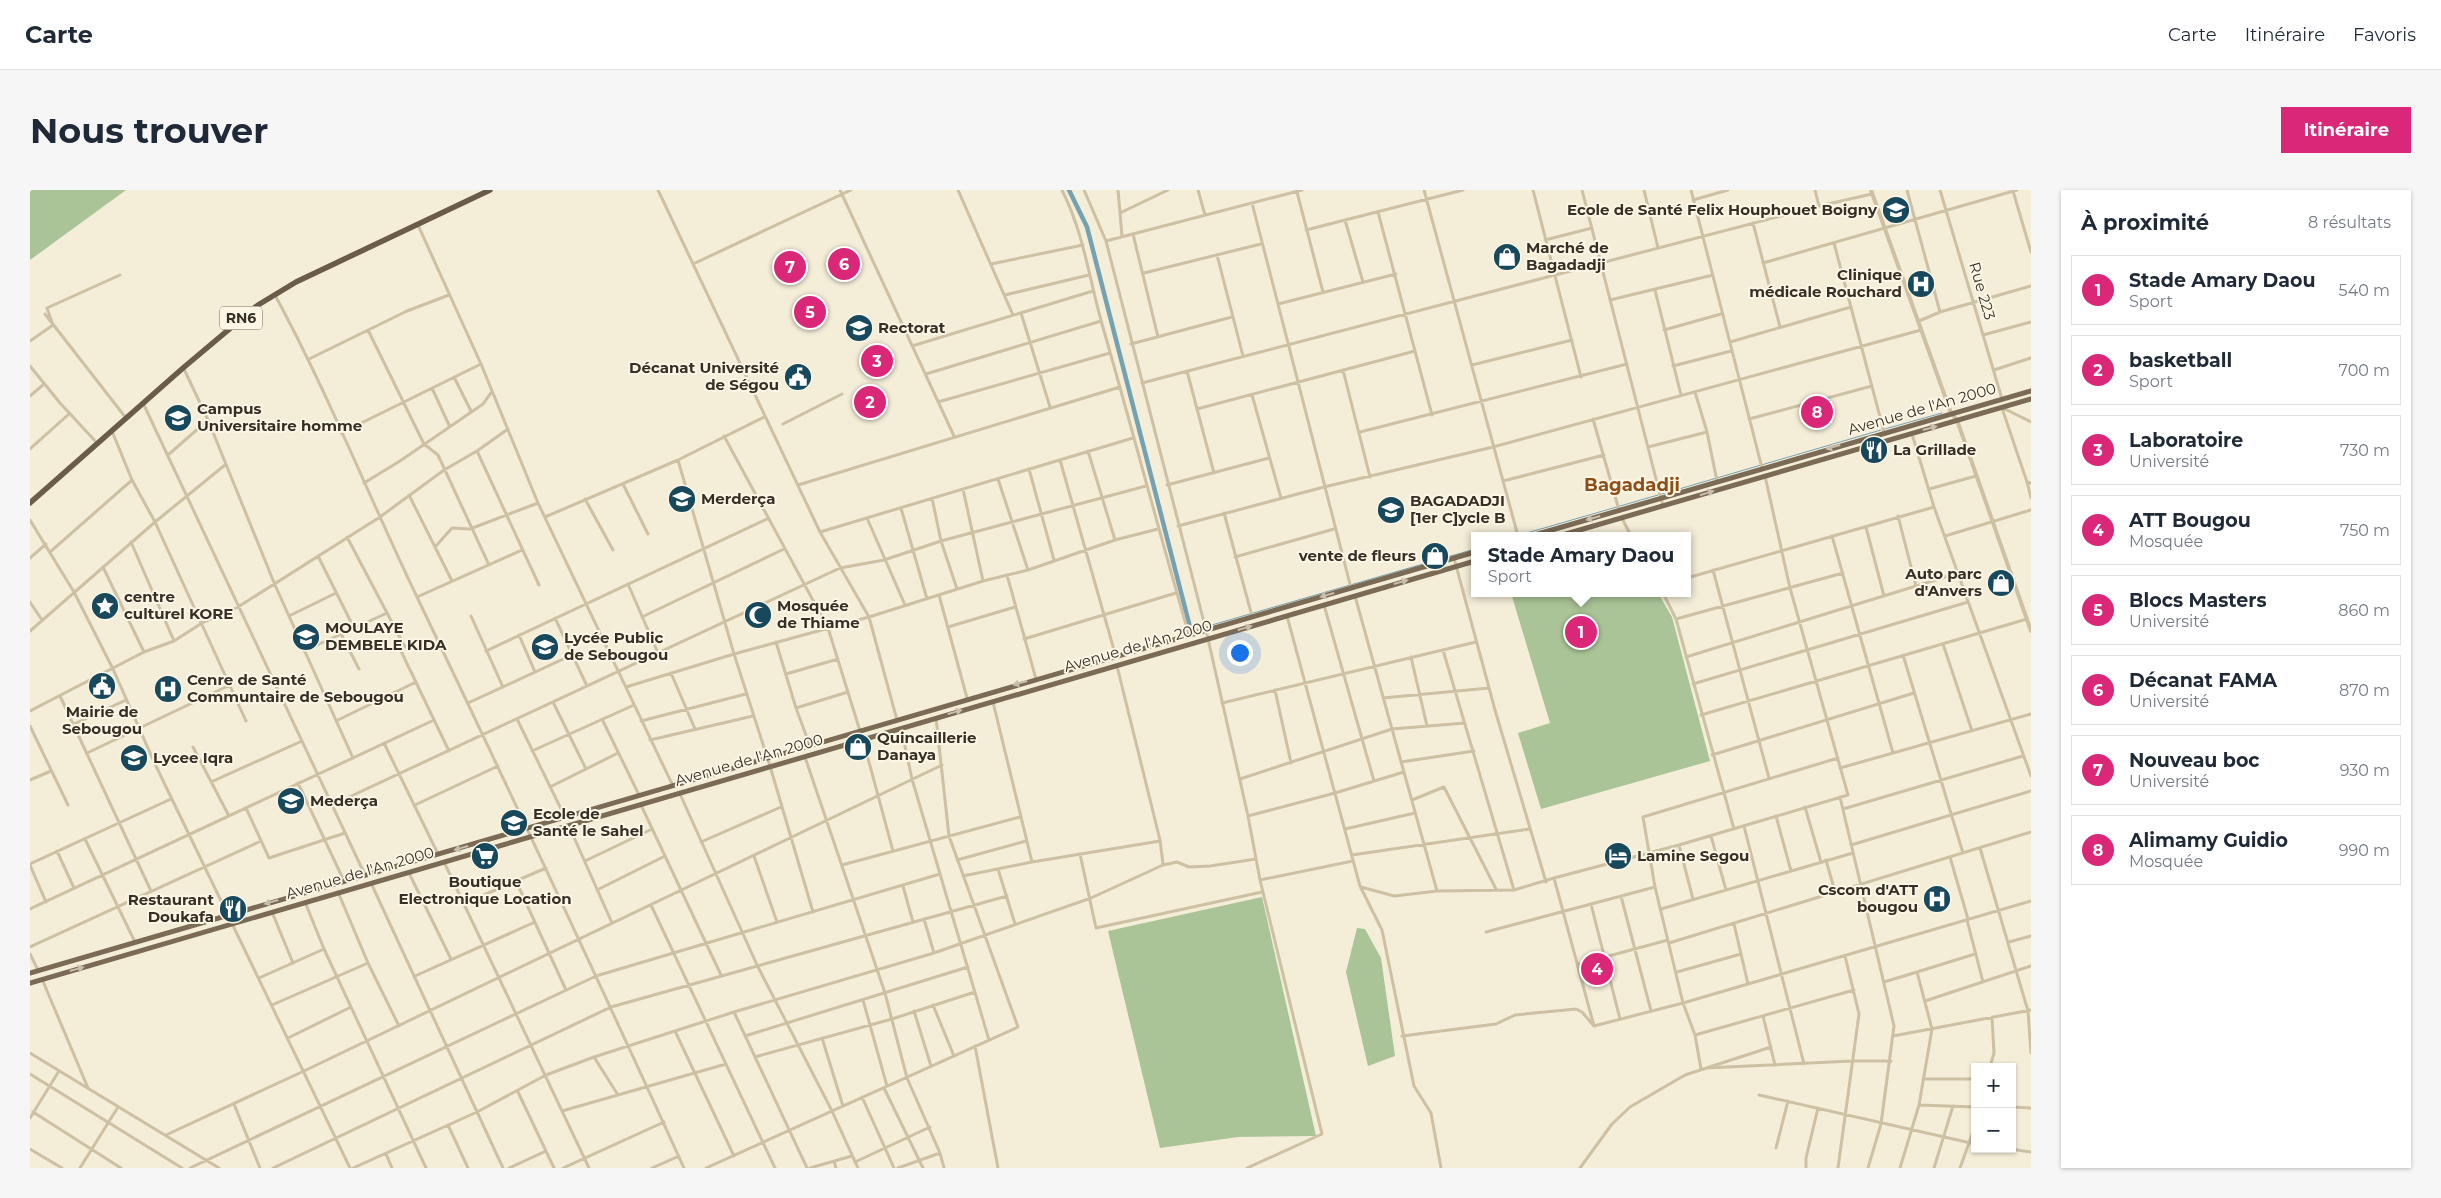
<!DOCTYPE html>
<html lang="fr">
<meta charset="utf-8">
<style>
:root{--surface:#fff;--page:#f6f6f7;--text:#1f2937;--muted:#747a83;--line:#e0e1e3;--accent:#db2777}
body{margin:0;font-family:Montserrat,sans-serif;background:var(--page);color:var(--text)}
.controls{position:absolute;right:15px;bottom:15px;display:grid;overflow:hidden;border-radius:0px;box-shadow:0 1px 4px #0004}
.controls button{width:45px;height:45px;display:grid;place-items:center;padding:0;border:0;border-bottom:1px solid var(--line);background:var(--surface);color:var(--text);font:25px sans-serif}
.you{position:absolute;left:1209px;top:462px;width:18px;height:18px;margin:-12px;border:4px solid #fff;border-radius:50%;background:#1a73e8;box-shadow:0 0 0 8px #1a73e833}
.badge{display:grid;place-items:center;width:32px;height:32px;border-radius:50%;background:var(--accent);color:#fff;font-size:16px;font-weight:700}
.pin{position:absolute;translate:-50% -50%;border:2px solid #fff;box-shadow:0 1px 5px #0006}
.popup{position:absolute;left:1441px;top:342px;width:220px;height:65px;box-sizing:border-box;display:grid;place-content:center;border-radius:0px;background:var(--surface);filter:drop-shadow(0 1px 4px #0005);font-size:16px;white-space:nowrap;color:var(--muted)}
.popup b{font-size:19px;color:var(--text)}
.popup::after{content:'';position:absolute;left:50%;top:100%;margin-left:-10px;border:10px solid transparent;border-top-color:var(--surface)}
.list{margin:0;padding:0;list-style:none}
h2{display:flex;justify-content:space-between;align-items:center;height:65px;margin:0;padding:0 20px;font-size:21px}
h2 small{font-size:16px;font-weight:400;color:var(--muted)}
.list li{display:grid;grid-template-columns:32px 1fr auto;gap:15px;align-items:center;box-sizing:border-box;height:70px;margin:0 10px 10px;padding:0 10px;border:1px solid var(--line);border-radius:0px}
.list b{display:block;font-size:19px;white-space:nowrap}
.list p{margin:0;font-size:16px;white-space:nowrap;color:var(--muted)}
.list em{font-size:16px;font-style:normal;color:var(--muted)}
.map{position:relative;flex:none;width:2001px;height:978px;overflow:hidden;border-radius:0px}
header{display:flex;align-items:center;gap:30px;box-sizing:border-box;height:70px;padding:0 25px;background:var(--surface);border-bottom:1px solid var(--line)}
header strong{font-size:24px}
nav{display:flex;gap:28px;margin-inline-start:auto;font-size:18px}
.intro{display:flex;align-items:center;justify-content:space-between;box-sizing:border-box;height:120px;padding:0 30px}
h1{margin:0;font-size:35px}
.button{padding:12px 22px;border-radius:0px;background:var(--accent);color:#fff;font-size:18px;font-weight:700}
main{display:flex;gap:30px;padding:0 30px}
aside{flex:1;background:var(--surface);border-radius:0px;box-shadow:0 1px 4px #0004}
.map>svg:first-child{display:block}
</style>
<header>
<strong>Carte</strong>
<nav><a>Carte</a><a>Itinéraire</a><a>Favoris</a></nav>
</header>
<div class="intro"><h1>Nous trouver</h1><a class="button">Itinéraire</a></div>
<main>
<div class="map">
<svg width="2001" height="978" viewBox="0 0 2001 978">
<rect width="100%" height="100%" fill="#f4edd8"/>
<path fill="#aac497" d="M2,0H96L0,70V2Z
M840,198L852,220L840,226L829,203Z
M1481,403H1628L1642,427L1680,571L1511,619L1488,543L1520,533Z
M1232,707L1286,946L1208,947L1130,958L1078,741Z
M1327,738L1335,739L1351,768L1365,866L1338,876L1316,782Z"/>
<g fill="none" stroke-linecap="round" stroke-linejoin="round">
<path stroke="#75a2b3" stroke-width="1" d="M1855,239L1912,223
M1632,304L1851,240
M1490,345L1628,305
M1161,441L1445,359"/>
<path stroke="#75a2b3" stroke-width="4.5" d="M1039,0L1057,37L1161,441"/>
<path stroke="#cdc0a3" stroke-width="3" d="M628,0L790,342L839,427L867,530
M810,0L924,246
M928,0L983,125
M1032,0C1054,44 1059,88 1072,134C1102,238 1129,342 1159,445
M1054,0L1076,51L1176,440L1218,626L1230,690L1292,944L1217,978
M1088,0L1092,46
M1168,0L1175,25
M1394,0L1488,346
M1503,0L1551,187
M1552,0L1633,316
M1614,0L1628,58
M1661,0L1732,278
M1785,0L1789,16
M1877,0L1910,122
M1910,0L1972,209
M1983,1L2001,62
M1267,2L1293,102
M1663,10L1698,0
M1222,13L1321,398
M1348,22L1402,225
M1090,23L1138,0
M1315,30L1333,92
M1723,33L1750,137
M388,35L451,174L508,313L643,596
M1276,40L1433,0
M1103,44L1128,147
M1515,50L1562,38
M1076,51L1272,0
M1804,53L1854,242
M1187,65L1213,166
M1733,73L1987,0
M663,74L821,0
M961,74L1053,55
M1114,83L1231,54
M1625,100L1651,205
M245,105C298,203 339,307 387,407C478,597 567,787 654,978
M975,105L1059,85
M1580,110L1683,85
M1248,114L1366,84
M991,123L1020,217
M15,124L96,228
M1889,131L1910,122L2001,96
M338,140L394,254L408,265L459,375
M1634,140L1691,124
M1953,145L2001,132
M0,151L23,135L17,118L90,85
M1700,152L1821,117
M1101,154L1202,127
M882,156L1063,101
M279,169L377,121L419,105
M1442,175L1542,150
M0,176L30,213L67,253
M1643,176L1701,161
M154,179L178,230L245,395L323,568
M1313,180L1340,287
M1964,180L2001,168
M1157,181L1184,283
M896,184L1071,131
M424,187L441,221
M1112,193L1789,16L1842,4
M402,198L419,235
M1665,202L1677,242L1687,291
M1222,205L1251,308
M0,206L14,194
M908,212L1080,163
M113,213L335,685
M1972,218L1997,292
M1973,218L2001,232
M1167,219L1385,161
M734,227L648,270L704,464L740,576L783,722
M1563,229L1589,320
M1719,229L1842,196
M753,234L812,204
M82,241L102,290L125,332L216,531
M1330,242L1597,174
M311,243L451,174
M1882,244L1904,317L2001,586
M694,246L798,438L830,541
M1618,257L1677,242
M0,259L39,224
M447,261L509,395
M1058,261L1085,350
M138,265L178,230
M1030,270L1086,467
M999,279L1024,370
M968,289L998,380
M1473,291L1574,265
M334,293L370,271L453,214L461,203
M2001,293L1997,292L2001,308
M593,294L618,344
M768,295L1090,197
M1137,295L1239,268
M933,299L953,391
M1899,299L1946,286
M379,305L422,391
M902,308L911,351L927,399
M555,309L583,360
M871,318L897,409
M1194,323L1222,426
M1868,326L1886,396
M515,327L648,270
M837,328L875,415
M1592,328L1601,346
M0,330L44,402L83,479L125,574L320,978
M1148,336L1294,297L1463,257L1891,140
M1836,337L1854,406
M790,342L1103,248
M1802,346L1863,563
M1915,346L2001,320
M317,347L375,457
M101,352L144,451
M406,356L422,338L440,339L508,313
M20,362L102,290
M288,366L324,438
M1205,367L1304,339
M0,368L16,354
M1424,368L1465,520L1516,692
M73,377L114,462
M1683,380L1739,588
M977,385L1006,489
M1657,388L1904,317
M598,394L628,463
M1633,403L1646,429L1704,639
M909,405L937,508
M1325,406L1407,701
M387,407L492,360
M0,412L12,430
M1294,415L1344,591
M259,426L306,403
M441,426L473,497
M1257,426L1330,696L1352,740L1384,896L1401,923L1411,978
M612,427L754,359
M525,428L557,496
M1646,429L1813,383
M918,437L985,417
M0,441L125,332L195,275
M311,444L329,479
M489,445L505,482
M994,449L1146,403
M746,452L766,518L780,556
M1913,454L1942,541
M370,459L419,561
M1413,460L1484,700
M274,461L357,423
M456,461L737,329
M1873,465L1933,663
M1381,467L1397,536
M1656,467L1928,383
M1087,476L1130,650L1133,674
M641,483L665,539
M756,484L808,469
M1663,494L1938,412
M596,497L704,464L839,427L953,391L998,380L1085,350L1128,339
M1245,500L1261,573
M30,506L121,701
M1353,508L1459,498
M523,512L556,579
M963,512L1002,672
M438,513L542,465
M1192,513L1446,452
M766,518L818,502
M0,521L114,462L144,451L172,433L208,417L350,327L414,280L447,261L478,239
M1671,525L1997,429
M487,529L535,627
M572,529L609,605
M306,531L386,492
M611,531L716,504
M44,534L96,510
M0,536L38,615
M871,538L882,589L959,850
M620,550L723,526
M833,550L863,661
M354,553L408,664
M163,557L199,626
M502,561L604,515
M57,563L200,495
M1682,565L1884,503
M775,567L855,803L877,888L910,963L914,978
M1371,572L1444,561
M1810,578L2001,524
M1210,589L1362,539L1435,533
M0,590L21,581
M181,592L272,551
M268,593L314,691
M520,597L588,563
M650,604L727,775L802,921L828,978
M1810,607L1864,836L1851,934L1838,978
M1382,610L1414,597L1466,699
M302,615L810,378L854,370L911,351L1116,296
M385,615L468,576
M611,615L691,785
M1775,617L1791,672
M216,618L239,668L315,643
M1813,619L1993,566
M1218,626L1305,603L1374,582
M1746,626L1761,681
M539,636L582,733
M1714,636L1774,874
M1315,639L1385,623
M1681,646L1696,700
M55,649L105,752
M671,652L751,617
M1649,655L1663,709
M1821,655L2001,601
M1950,658L1998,821L2001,863
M27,661L44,698
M1050,664L1066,738L1232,702
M1322,665L1500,639
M724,666L747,732
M1920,667L1938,729
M927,670L996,651
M1796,670L1805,702
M555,671L622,639
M414,672L559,978
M0,674L141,609
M0,675L16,712
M812,675L990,627
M968,679L985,734
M379,683L421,769
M933,686L1002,672L1130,651
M1230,690L1323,671
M486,691L536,800
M341,693L473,978
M873,696L883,732
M1331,697L1364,706L1407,701L1484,700L1524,688
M567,700L635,666
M308,702L338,773L369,836
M1591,706L1621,821
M275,712L294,759L396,978
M433,714L516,678
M1561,714L1590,829
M621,715L745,978
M0,719L404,530
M1631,719L1823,663
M242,722L263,773
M894,729L904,763
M1937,730L1953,792
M1704,734L1718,794
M1456,742L1625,697
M1979,752L2001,746
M1639,753L2001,642
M0,757L231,651
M0,764L8,780
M1549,774L1638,750
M1647,782L1711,764
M1887,782L1945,764
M385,786L505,732
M229,788L294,759
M12,789L58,898
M1854,792L1887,782L1902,839L1889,915L1870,978
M833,810L857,896
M1895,811L2001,776
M242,815L338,773
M903,815L924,866
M884,821L901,876
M704,822L777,978
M1733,826L1745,875
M1564,836L1524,688L1649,655L1818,605L1760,398L1735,286
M645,841L704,966
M1665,845L1824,800
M715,846L938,777
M1372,846L1466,834L1485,825L1546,819L1552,822L1564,836L1653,813L2001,711
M1863,846L2001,820
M258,848L321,817
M792,848L813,916
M945,856L968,978
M0,863L189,978
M564,867L588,905
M725,867L862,829L945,802
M1960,877L1964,863L1962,827
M1676,878L1822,871H1861
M1671,879L1665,845L1653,813L1625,697L1613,627L1808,568
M0,884L152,978
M1895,889H1945
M854,898L893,978
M488,902L524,978
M1729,905L1945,954
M832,907L864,978
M204,914L230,978
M1889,915L1945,917
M1982,917L2001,918
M532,921L696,874
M3,922L91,978
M0,928L29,881
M418,935L438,978
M136,945L274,881L912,575
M1746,958L1758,911
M0,959L32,978
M1980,959L2001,962
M356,964L362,978
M804,971L806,978
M825,972L900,937
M50,978L88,917
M160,978L566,786L910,684
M243,978L581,817L977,706
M323,978L447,922L516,885L564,867L704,822L904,763L1061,708L1133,675L1147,672L1159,677L1180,676L1226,669
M479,978L516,961
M533,978L634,932
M622,978L649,966
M676,978L988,837L919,646L906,528
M780,978L822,966
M868,978L910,963
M1550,978L1582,934L1600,917L1655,885L1741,857
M1776,978V968L1788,918
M1808,978L1829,824L1815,766
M1904,978L1923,916
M1930,978L1945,936"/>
<path stroke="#cdc0a3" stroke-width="4" d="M1841,0L1921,223L1927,230L2001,441"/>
<path stroke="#7b6b55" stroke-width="5" d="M1501,346L2001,201
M1529,346L2001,209
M0,783L1445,362
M0,793L1445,371"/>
<path stroke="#6a5c48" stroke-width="5.5" d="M0,313L153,178L228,115L266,92L460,0"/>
</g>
<defs><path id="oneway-solid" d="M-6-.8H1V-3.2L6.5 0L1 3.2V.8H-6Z" transform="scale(1.25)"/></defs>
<g fill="#c8beab">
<use href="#oneway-solid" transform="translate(1900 238) rotate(-15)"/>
<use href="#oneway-solid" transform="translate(1803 257) rotate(164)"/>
<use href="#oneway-solid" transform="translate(1677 303) rotate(-17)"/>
<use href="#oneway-solid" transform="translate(1563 328) rotate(164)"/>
<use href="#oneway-solid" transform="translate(1371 392) rotate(-16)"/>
<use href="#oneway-solid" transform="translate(1297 405) rotate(164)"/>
<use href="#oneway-solid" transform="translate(1215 438) rotate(-16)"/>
<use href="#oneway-solid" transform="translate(990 493) rotate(164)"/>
<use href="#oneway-solid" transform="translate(925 522) rotate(-16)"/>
<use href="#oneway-solid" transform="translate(431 658) rotate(164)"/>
<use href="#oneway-solid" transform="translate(241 712) rotate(164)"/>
<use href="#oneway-solid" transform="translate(47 779) rotate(-16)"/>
</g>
<defs>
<symbol id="school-disc" viewBox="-11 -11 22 22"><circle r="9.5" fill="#17485c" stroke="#fbf6e5"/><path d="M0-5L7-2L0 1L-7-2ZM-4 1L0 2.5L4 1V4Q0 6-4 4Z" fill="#fff"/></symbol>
<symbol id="shop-disc" viewBox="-11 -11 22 22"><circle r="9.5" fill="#17485c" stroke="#fbf6e5"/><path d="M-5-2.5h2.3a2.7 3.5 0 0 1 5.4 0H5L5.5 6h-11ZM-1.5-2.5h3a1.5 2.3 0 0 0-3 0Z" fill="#fff"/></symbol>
<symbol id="hospital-disc" viewBox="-11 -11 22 22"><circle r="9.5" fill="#17485c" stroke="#fbf6e5"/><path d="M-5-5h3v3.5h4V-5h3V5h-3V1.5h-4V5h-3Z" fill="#fff"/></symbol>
<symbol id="university-disc" viewBox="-11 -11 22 22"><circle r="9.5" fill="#17485c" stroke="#fbf6e5"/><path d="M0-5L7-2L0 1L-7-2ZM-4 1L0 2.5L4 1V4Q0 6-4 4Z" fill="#fff"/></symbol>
<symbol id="civic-disc" viewBox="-11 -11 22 22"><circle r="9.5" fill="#17485c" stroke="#fbf6e5"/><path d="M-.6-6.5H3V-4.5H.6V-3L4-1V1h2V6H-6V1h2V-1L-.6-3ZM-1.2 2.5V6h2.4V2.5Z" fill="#fff"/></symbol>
<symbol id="restaurant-disc" viewBox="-11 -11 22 22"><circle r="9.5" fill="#17485c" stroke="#fbf6e5"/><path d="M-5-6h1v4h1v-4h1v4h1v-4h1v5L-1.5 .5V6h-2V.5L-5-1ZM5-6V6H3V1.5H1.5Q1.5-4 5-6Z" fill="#fff"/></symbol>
<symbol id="sight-disc" viewBox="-11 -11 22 22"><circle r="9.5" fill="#17485c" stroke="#fbf6e5"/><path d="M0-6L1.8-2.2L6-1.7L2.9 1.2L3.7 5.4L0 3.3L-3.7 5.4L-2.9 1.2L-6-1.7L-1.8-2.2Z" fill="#fff"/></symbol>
<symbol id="mosque-disc" viewBox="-11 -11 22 22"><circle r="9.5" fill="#17485c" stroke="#fbf6e5"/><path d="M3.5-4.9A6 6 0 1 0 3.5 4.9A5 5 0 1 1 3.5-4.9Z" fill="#fff"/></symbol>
<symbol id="supermarket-disc" viewBox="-11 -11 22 22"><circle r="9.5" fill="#17485c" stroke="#fbf6e5"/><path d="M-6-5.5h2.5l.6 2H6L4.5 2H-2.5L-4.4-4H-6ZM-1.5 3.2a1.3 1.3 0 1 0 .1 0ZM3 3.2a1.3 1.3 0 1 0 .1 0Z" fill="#fff"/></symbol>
<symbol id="hotel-disc" viewBox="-11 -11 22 22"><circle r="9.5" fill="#17485c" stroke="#fbf6e5"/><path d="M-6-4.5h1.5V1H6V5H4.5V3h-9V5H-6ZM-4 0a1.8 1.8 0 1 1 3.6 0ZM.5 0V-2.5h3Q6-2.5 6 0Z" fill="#fff"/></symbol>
</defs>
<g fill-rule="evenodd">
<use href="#school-disc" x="1850" y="4" width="32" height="32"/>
<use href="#shop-disc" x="1461" y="51" width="32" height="32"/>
<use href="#hospital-disc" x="1875" y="78" width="32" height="32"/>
<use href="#university-disc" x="813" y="122" width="32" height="32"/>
<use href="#civic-disc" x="752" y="171" width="32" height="32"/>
<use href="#university-disc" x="132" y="212" width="32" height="32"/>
<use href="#restaurant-disc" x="1828" y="244" width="32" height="32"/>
<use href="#school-disc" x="636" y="293" width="32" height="32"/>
<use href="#school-disc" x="1345" y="304" width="32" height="32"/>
<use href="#shop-disc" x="1389" y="350" width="32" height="32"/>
<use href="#shop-disc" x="1955" y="377" width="32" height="32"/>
<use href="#sight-disc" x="59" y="400" width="32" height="32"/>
<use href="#mosque-disc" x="712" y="409" width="32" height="32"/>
<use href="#school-disc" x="260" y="431" width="32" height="32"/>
<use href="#school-disc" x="499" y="441" width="32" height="32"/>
<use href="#civic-disc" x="56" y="480" width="32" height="32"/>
<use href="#hospital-disc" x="122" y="483" width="32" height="32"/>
<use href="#shop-disc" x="812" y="541" width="32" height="32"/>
<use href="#school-disc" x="88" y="552" width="32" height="32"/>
<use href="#school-disc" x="245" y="595" width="32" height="32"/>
<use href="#school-disc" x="468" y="617" width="32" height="32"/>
<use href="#supermarket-disc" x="439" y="650" width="32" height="32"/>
<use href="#hotel-disc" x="1572" y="650" width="32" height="32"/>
<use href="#hospital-disc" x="1891" y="693" width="32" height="32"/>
<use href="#restaurant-disc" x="187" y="703" width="32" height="32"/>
</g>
<g text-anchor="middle" stroke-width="4" stroke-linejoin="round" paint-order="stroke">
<rect fill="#fbf6e5" stroke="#726b5f" stroke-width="1" x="190" y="116.5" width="42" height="23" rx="4"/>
<g font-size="14" font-weight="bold" fill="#372f26">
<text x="211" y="133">RN6</text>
</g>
<g font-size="15" font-weight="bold" fill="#372f26" stroke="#fbf6e5" text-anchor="start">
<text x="1847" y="25" text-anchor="end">Ecole de Santé Felix Houphouet Boigny</text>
<text x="1496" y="63">Marché de<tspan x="1496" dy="17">Bagadadji</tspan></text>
<text x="1872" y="90" text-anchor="end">Clinique<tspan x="1872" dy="17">médicale Rouchard</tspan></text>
<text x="848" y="143">Rectorat</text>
<text x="749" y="183" text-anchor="end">Décanat Université<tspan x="749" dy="17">de Ségou</tspan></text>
<text x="167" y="224">Campus<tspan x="167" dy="17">Universitaire homme</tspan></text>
<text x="1863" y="265">La Grillade</text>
<text x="671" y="314">Merderça</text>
<text x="1380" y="316">BAGADADJI<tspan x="1380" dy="17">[1er C]ycle B</tspan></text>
<text x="1386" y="371" text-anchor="end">vente de fleurs</text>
<text x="1952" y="389" text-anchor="end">Auto parc<tspan x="1952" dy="17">d'Anvers</tspan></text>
<text x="94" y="412">centre<tspan x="94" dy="17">culturel KORE</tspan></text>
<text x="747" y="421">Mosquée<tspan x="747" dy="17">de Thiame</tspan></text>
<text x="295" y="443">MOULAYE<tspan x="295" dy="17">DEMBELE KIDA</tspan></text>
<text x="534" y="453">Lycée Public<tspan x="534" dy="17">de Sebougou</tspan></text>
<text x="157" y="495">Cenre de Santé<tspan x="157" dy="17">Communtaire de Sebougou</tspan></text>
<text x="72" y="527" text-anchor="middle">Mairie de<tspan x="72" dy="17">Sebougou</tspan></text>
<text x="847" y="553">Quincaillerie<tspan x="847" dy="17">Danaya</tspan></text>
<text x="123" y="573">Lycee Iqra</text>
<text x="280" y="616">Mederça</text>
<text x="503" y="629">Ecole de<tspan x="503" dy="17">Santé le Sahel</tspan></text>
<text x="1607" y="671">Lamine Segou</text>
<text x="455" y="697" text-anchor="middle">Boutique<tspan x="455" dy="17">Electronique Location</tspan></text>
<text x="1888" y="705" text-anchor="end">Cscom d'ATT<tspan x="1888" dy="17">bougou</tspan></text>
<text x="184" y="715" text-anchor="end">Restaurant<tspan x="184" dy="17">Doukafa</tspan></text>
</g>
<g font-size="15" fill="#372f26" stroke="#fbf6e5">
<text transform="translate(1952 101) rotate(74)" y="5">Rue 223</text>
<text transform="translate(1892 219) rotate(-16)" y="5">Avenue de l'An 2000</text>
<text transform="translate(1108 456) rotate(-16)" y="5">Avenue de l'An 2000</text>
<text transform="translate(719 570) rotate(-16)" y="5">Avenue de l'An 2000</text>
<text transform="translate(330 683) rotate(-16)" y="5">Avenue de l'An 2000</text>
</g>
<g font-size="18" font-weight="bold" fill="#8e4f17" stroke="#fbf6e5">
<text x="1602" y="301">Bagadadji</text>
</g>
</g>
</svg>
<div class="controls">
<button>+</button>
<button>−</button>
</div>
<div class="you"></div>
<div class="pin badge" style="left:1551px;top:442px">1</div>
<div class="popup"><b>Stade Amary Daou</b>Sport</div>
<div class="pin badge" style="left:840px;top:212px">2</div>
<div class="pin badge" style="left:847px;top:171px">3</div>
<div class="pin badge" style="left:1567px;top:779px">4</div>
<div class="pin badge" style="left:780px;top:122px">5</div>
<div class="pin badge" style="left:814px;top:74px">6</div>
<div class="pin badge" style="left:760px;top:77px">7</div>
<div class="pin badge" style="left:1787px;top:222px">8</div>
</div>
<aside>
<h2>À proximité<small>8 résultats</small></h2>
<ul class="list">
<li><span class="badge">1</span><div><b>Stade Amary Daou</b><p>Sport</p></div><em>540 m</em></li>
<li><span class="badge">2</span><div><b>basketball</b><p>Sport</p></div><em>700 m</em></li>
<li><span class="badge">3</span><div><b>Laboratoire</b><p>Université</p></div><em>730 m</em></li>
<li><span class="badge">4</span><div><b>ATT Bougou</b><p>Mosquée</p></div><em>750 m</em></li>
<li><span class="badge">5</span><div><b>Blocs Masters</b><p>Université</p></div><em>860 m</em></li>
<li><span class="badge">6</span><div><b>Décanat FAMA</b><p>Université</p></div><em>870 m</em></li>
<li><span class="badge">7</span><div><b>Nouveau boc</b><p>Université</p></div><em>930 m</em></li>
<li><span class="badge">8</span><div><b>Alimamy Guidio</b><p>Mosquée</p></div><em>990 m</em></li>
</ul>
</aside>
</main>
